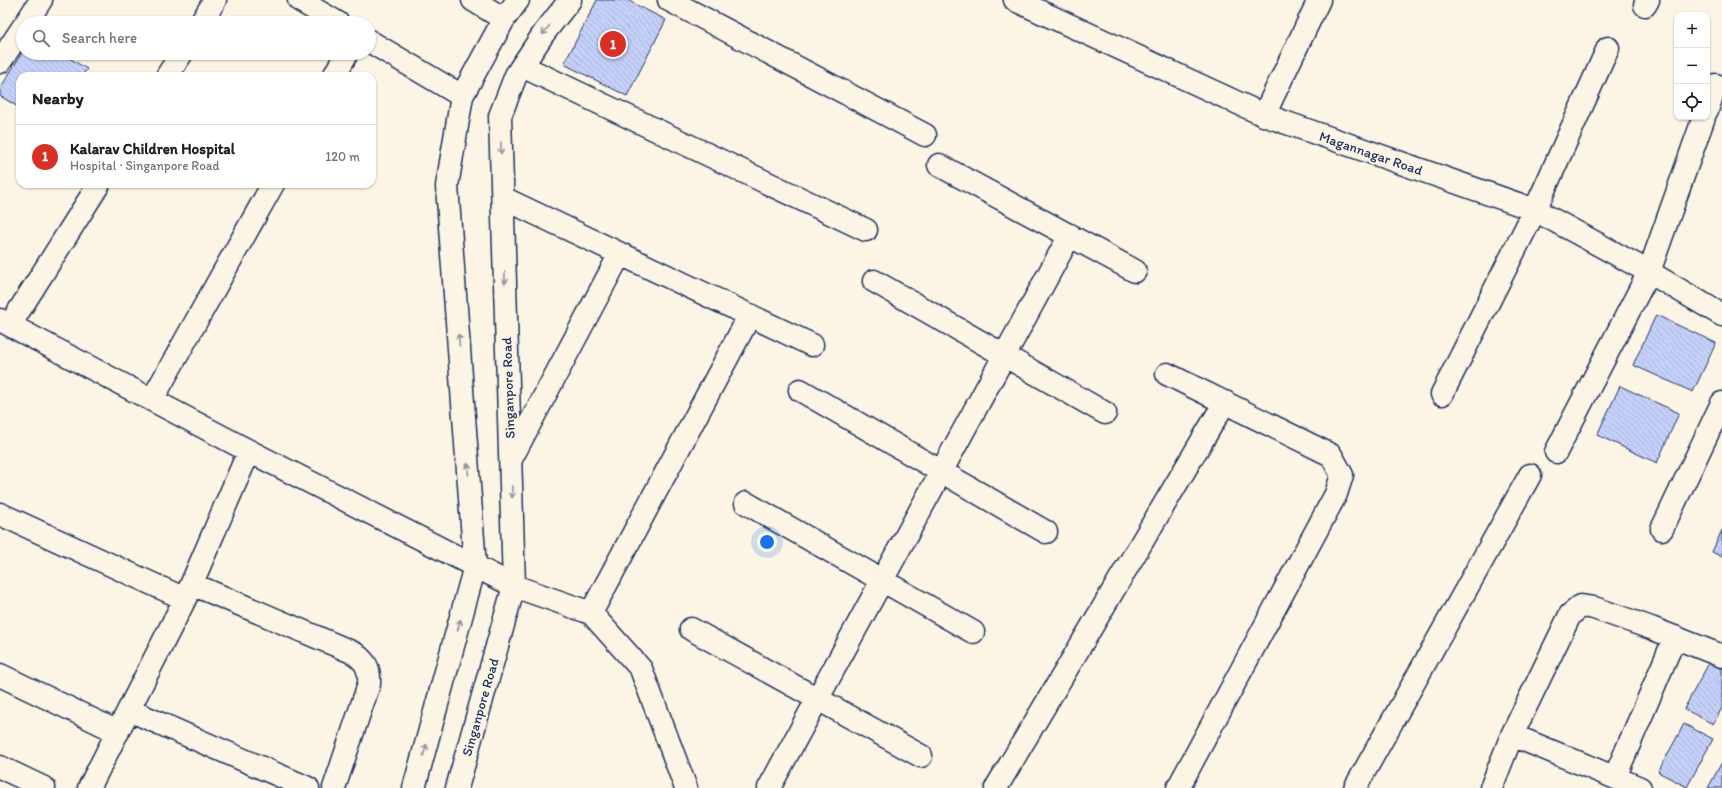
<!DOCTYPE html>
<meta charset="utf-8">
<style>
:root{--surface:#fff;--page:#f2f2f2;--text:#202124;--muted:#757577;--line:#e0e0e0;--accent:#d93025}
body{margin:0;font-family:Itim,sans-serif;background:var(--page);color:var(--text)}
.controls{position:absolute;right:12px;top:12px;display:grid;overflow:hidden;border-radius:8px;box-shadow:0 1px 3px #0004}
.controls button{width:36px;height:36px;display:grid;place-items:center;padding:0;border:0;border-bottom:1px solid var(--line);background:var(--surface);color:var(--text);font:20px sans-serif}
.you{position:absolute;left:767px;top:542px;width:14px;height:14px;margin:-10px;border:3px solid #fff;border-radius:50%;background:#1a73e8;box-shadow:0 0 0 6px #1a73e833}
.badge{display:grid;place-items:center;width:26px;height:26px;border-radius:50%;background:var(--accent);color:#fff;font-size:13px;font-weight:700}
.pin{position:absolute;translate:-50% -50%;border:2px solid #fff;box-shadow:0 1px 4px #0006}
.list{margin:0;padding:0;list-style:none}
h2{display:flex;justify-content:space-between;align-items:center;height:52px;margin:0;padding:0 16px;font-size:17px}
h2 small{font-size:13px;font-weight:400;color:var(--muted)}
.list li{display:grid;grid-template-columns:26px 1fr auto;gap:12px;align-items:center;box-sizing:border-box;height:64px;padding:0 16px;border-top:1px solid var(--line)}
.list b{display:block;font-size:15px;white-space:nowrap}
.list p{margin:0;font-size:13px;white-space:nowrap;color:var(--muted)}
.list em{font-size:13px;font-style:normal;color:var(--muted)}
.icon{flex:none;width:22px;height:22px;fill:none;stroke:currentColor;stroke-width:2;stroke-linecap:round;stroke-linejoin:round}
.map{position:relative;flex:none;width:1722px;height:788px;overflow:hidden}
.search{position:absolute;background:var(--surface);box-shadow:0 1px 3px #0004;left:16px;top:16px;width:360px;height:44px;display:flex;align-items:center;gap:10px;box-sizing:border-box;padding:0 14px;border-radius:22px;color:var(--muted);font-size:15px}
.panel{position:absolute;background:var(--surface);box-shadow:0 1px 3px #0004;left:16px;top:72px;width:360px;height:116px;border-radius:12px}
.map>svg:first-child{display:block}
</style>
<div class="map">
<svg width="1722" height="788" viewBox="0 0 1722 788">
<defs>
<pattern id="building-back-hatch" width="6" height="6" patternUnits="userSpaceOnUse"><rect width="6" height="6" fill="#c5d1f9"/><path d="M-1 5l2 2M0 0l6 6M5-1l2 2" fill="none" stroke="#a9b4d8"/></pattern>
</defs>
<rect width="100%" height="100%" fill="#fcf5e5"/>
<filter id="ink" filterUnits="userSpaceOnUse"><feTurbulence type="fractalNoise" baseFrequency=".025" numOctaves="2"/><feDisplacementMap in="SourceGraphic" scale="8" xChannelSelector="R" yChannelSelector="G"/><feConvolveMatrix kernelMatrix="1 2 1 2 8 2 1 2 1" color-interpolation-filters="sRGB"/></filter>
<g filter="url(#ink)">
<path fill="url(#building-back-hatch)" stroke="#1b2f5e" d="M597,0H627L666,20L627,96L564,64Z
M23,51V53H61L87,69L82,76H20V108L0,96V89Z
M1656,315L1716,343L1693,392L1633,365Z
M1620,386L1679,413L1657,463L1597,435Z
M1722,530V557L1712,552Z
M1710,661L1722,667V708L1713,724L1684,709Z
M1684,724L1713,739L1687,787L1658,772Z
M1722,762V788H1708Z"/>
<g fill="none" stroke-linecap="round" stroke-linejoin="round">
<defs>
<path id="street" d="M299,0L338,23
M473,0L504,19
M669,0L925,135
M1645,5L1648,0
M26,23L41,0
M201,23L215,0
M369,41L462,96
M0,62L23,27
M522,66L866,230
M167,76L182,53
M334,76L347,53
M1707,110L1716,85
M1264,115L1319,0
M939,165L1135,271
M503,198L812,345
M874,281L1105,413
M0,320L249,451L514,586L591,613L641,669L686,788
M10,325L99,184
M1167,374L1331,455L1342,475L1336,494L1178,788
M800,390L1046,532
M1442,394L1535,210L1608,48
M152,400L273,184
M1556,452L1649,272L1704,117
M511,459L620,254
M746,503L973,632
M0,514L185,599
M1662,529L1722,403
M192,584L354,653C366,662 370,668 369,684L334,788
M591,613L750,315
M691,629L921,756
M0,675L118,732
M129,710L308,788
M1512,735L1640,788
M0,767L44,788
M1615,777L1675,637
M89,788L185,599L249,451
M769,788L1070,235
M996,788L1225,402
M1355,788L1530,475
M1491,788L1512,735L1570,615L1581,606L1594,608L1651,628L1722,656"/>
<path id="secondary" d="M1015,0L1264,115L1535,210L1649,272L1722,315
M414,788L475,566L447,186L462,96L504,19L518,0
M457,788L514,586L500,116L516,75L544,33L570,0"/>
</defs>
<use href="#street" stroke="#1b2f5e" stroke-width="25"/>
<use href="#secondary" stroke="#1b2f5e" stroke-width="25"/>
<use href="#street" stroke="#fcf5e5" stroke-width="22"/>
<use href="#secondary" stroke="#fcf5e5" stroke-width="22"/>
</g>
<defs><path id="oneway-shaft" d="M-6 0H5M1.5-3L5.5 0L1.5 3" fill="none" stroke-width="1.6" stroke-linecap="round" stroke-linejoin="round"/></defs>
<g stroke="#8c92a2">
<use href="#oneway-shaft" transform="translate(546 30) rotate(128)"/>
<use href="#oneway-shaft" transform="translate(501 148) rotate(88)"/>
<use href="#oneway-shaft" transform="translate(505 278) rotate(88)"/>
<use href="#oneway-shaft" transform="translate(459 340) rotate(-95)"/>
<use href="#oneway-shaft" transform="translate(468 469) rotate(-94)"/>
<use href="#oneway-shaft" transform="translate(512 492) rotate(88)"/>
<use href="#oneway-shaft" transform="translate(459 625) rotate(-75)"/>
<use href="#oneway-shaft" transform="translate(425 750) rotate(-75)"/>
</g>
</g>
<g text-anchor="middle" stroke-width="4" stroke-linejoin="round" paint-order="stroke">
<g font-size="14" fill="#1b2f5e" stroke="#fcf5e5">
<text transform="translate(1371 153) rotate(19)" y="5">Magannagar Road</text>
<text transform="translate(508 388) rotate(-92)" y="5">Singanpore Road</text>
<text transform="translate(480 707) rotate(-74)" y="5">Singanpore Road</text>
</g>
</g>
</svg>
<div class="controls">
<button>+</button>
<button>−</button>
<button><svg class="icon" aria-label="locate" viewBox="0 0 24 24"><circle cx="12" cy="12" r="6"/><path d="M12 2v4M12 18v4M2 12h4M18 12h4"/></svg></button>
</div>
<div class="you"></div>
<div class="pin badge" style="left:613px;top:44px">1</div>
<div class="search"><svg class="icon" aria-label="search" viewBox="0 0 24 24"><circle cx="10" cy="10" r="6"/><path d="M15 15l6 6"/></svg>Search here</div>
<section class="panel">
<h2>Nearby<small></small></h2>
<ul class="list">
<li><span class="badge">1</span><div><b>Kalarav Children Hospital</b><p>Hospital · Singanpore Road</p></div><em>120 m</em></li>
</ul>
</section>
</div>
